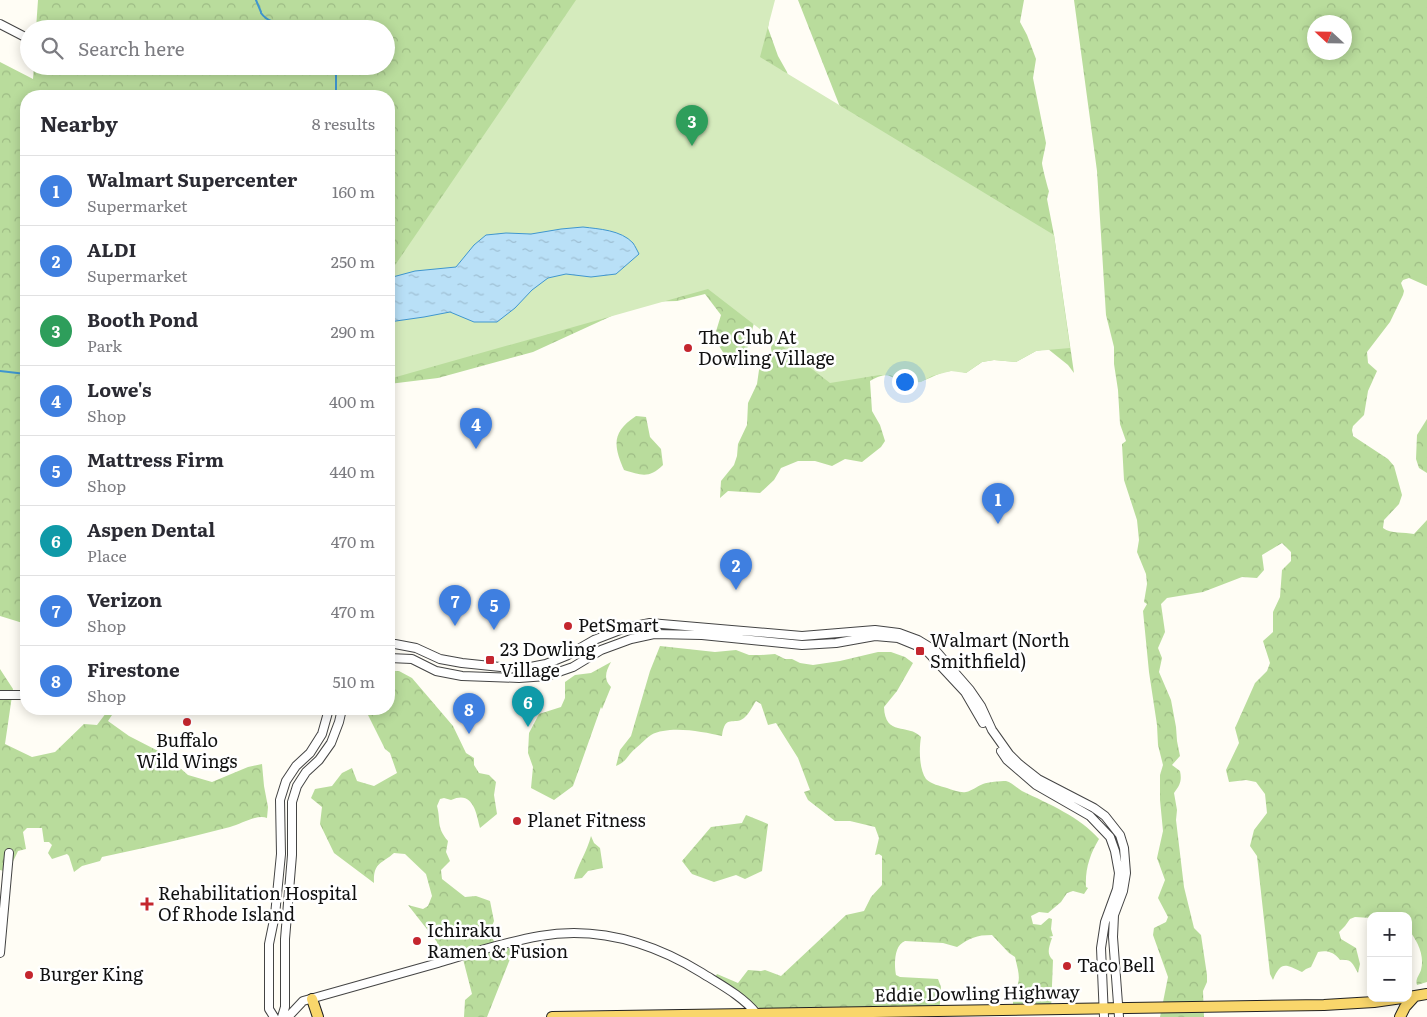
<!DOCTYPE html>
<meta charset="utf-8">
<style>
:root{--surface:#fff;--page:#f2f2f3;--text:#2b2b33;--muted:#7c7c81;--line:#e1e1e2;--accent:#2563eb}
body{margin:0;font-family:Literata,serif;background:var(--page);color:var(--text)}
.controls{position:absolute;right:15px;bottom:15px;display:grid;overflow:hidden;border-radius:10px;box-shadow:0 2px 12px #0003}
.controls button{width:45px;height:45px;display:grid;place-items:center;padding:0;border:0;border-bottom:1px solid var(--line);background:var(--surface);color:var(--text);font:25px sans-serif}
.compass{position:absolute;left:1307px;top:15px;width:45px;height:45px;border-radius:50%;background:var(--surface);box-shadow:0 2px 12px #0003;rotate:292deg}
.you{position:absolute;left:904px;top:381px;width:18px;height:18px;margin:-12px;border:4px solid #fff;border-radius:50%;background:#1a73e8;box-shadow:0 0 0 8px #1a73e833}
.badge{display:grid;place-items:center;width:32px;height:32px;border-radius:50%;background:var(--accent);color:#fff;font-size:16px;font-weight:700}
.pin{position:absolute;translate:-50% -41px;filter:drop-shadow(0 1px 2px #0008)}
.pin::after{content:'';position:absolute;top:26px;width:18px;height:15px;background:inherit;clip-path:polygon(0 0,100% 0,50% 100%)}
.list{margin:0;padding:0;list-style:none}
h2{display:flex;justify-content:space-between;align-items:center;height:65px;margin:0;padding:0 20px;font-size:21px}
h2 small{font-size:16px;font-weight:400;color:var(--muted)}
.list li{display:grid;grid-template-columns:32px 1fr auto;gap:15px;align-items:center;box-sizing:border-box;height:70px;padding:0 20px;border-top:1px solid var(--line)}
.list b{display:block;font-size:19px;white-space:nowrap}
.list p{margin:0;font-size:16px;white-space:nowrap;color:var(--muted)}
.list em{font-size:16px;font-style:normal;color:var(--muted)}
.icon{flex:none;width:28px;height:28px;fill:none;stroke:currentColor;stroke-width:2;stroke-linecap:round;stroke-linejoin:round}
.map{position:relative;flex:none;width:1427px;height:1017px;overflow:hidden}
.search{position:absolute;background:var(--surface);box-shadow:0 2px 12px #0003;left:20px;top:20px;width:375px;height:55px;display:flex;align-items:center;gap:12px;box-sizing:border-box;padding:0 18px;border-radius:28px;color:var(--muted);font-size:19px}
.panel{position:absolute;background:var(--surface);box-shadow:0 2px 12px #0003;left:20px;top:90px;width:375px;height:625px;border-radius:20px}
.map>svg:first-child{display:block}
</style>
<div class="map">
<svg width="1427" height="1017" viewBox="0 0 1427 1017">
<defs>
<pattern id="forest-crowns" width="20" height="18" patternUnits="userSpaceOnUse" patternTransform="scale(1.25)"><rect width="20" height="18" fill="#b9dc9c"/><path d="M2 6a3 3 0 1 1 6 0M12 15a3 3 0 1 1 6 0" fill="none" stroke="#9ebc85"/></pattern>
<pattern id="water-ripples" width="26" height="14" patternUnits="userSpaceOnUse" patternTransform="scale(1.25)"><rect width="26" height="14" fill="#b9e0f7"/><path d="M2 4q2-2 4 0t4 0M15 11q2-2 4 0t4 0" fill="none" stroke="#9ebfd3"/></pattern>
</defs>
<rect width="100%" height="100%" fill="#fffdf5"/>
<path fill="url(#forest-crowns)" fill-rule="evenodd" d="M38,0H762L769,21L768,28L778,56L787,72L792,91L772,256L743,364L733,368L714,338L721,315L705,294L677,301L642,302L533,352L438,378L389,384V96H26V624L0,616V62L33,79L34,66H386V29H36Z
M798,0H1024L1020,22L1027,35L1036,59L1033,78L1046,143C1045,150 1043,156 1042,163C1042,166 1048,189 1049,191L1047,199L1054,235L1074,373L1068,365L1048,349L1036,351L1016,362L994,360L982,362L966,373C962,372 956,370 951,371C936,372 926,383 910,383C890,383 894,367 870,381L872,411L880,425L885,441L881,447L862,462L845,459L832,466L815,461H798L781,468L774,480L760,493L728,491L720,498L721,481L734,465L737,456L738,444L747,425L748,403L757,384L759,370L772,354L771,348L774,333L844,117Z
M1074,0H1427V286L1409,278L1403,280L1401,283L1404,291L1403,295L1390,322L1367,352L1368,363L1377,371L1368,391L1364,415L1353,426L1352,430L1353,436L1388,459L1394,466L1402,495L1399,504L1384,520L1383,528C1391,534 1404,532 1414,534L1427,520V982L1417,985C1415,979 1419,976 1421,970C1425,955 1417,940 1408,929V916H1371V918L1355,917L1350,919L1345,926L1339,932L1341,939L1356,948L1360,964L1358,973C1352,963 1352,959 1340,960C1334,952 1327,950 1318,952L1311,967L1306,969L1302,972C1285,964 1281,961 1273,980L1270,974L1257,856L1250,846L1254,830L1267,813L1265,794L1256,782L1246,780L1229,782L1226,770L1239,743L1235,728L1255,683L1267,671L1270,663L1263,641L1273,632V612L1280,597L1282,570L1291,561V552L1282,543L1262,555L1264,570L1257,578L1242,577L1203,592L1167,598L1161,604L1165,632L1158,648L1162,658L1159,672L1171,700L1176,727L1177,741L1180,756L1172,765L1180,771C1182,781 1180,785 1174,793L1177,810L1176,820L1184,887L1194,928L1201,935L1207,975V982L1203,991L1204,1017H1160L1168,977L1153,935L1154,928L1166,922L1168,917L1158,898L1165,880L1157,858L1163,831L1160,800V775L1163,765L1158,745L1157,725L1149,672L1143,611L1147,604L1144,602L1147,584L1146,574L1137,552L1139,540L1137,520L1124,480L1122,444L1126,441L1120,424L1118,390L1114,364V347L1106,315L1097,171ZM1314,22H1344V52H1314Z
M636,416L646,417L650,437L661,449L663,465C649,479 641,475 624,470C613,445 612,432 636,416Z
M1427,419V473L1419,468L1416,459L1417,435Z
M660,646L715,652L736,650L749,655H761L775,654L785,659H792L800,663L813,665L840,661L878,652H891L905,657L913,663L897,691L884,707C885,737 908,723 921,737C919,749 919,769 926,779C931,784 940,786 947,788C953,790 960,793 966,792C972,791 977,786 983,784C988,782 1000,781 1006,781C1011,782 1017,788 1022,791C1049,804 1080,817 1099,839C1090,854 1085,869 1086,887L1088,888L1084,894L1073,891L1067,893L1061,902L1048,913L1039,912L1031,916L1033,924L1041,925L1049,918L1052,919L1051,929L1053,936L1049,937L1052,938C1049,947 1046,954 1053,960L1051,1010H1013V993L1007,989L1016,988C1022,979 1017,967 1015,957L1009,953L992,935C976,935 970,938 957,947L943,943L905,941C894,945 894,965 896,975L900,977L938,979L941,987L939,1017H735L762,1009L731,995L713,980L717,974L738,983L748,970L761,971L765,970L781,976L846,915L864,911L871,897L882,885V856L879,854L875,855L879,838L875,827L850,821H835L808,800L804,792L810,790L798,758L776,723L768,725L761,704L756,701C752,707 749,714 744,718C734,726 725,713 722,736C703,732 670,725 651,735C646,738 641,744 636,748C627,755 628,761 616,766L620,750L631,736L650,671Z
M611,662C606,671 603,679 611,687L602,709L601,707L573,786L554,800L531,788L533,767L528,753L529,733L539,714L561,707L565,698V682L575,675L591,673Z
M0,669L13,689L5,744L32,757L55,752L84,724L97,725L109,709H116L108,721L129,736L164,754L188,775L212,782L248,767L262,764L264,786L268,807L267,818C257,814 241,824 230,827C188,838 145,848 102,857L100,861L82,866L74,872L69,856L67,854L52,859L48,853L52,845L49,842H44L42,828H27L23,832L26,849L18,851L8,872L0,870Z
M389,671H399L412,678L453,726L466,753L474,758V765L479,773L489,775L496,782L494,795L497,814L480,828C476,812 473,790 451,800L444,798L440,799L437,806C441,821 436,827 448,841L446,852L450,861L441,870L442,879L465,897L476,896L490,901L494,921L490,931L496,947L516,944L487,1017H464L465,1000L472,994L463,959L440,962L437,942L408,905L423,909L428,906L432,896L426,874L405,854L394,853C382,864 373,862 374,883L334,853L320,824L322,807L311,798L315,789L332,786L342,773L352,768L357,781L374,786L397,773L390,753L385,749L365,709H389Z
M746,815L768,824L762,871L745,879L736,875L714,882L692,874L682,861L711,827L742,823Z
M591,836L594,843L600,848L603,868L588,871L582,878L574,879C578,864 587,852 591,836Z"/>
<path fill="#d5ebbd" d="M576,0H775L760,57L1054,235L1070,348L1036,351L1016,362L994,360L982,362L966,373L951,371L932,376L921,382L907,383L890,375H880L830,383L708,289L389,379V274Z"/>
<path fill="url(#water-ripples)" stroke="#3f96cf" d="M583,227C599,229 621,230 633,243C635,246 637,250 639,254L616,274L591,277L566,274L548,278L532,290L515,308L497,322H474L450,312L424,317L389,322V278L415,271L456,267L474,245L486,235L506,233L531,234L561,229Z"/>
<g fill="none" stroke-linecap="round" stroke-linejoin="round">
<path stroke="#3f96cf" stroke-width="2" d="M256,0L261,12
M261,13C273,30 292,16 305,29
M331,66L336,74V96
M0,371L26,374"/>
<defs>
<path id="minor" d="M0,24L29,39
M389,645L395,644L416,648L440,659L462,663L520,669L546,664L568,655L594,640L625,628L650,623L802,636L875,630L899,633L918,640L936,651L970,690L981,706L992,730L1009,754L1019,764L1038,779L1094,808L1105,816L1120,835L1124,848L1126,873L1123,891L1114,915L1113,937L1119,1017
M389,658L412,659L436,671L462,676L519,678L547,676L573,667L601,650L631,639L654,634L702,635L802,645L836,643L875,636L898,638L925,649L965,692L983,723
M0,695H26
M1001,751L1007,760L1036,785L1090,816L1110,837L1115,851L1119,873L1117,889L1105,922L1101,948L1104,1017
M0,953L9,853
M274,1017L269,1009V944L275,915L281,854L280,800L286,781L296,766L310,753L322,734L329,709
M282,1017L285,1007V939L292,855V802L297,786L306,772L319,760L331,743L339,722L342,709
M288,1017L303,1001C348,988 393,976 438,963C471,953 505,942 540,936C598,926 653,943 702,973C721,985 742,996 756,1013V1017"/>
<path id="major" d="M1409,997L1427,994
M312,999L318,1017
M552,1017L1324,1005L1374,1002L1402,998
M1400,1017L1405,1007L1415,996"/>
</defs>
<use href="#minor" stroke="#444" stroke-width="10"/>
<use href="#major" stroke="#222" stroke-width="12"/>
<use href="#minor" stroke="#fff" stroke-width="8"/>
<use href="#major" stroke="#f9d66b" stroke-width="10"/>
</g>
<g fill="#c4262e" stroke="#fff" stroke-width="2">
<circle cx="688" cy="348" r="5"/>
<circle cx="568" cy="626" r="5"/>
<rect x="915" y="646" width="10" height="10" rx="2.5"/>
<rect x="485" y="655" width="10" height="10" rx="2.5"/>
<circle cx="187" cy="722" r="5"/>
<circle cx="517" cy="821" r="5"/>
<path d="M144.5 896.5h5v5h5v5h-5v5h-5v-5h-5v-5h5z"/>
<circle cx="417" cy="941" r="5"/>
<circle cx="1067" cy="966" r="5"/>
<circle cx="29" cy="975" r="5"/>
</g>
<g text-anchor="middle" stroke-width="5" stroke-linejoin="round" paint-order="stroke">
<g font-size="18" fill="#111" stroke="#fff" text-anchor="start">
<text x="698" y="344">The Club At<tspan x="698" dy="21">Dowling Village</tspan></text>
<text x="578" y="632">PetSmart</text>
<text x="930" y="647">Walmart (North<tspan x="930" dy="21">Smithfield)</tspan></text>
<text x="500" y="656">23 Dowling<tspan x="500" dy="21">Village</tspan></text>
<text x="187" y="747" text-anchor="middle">Buffalo<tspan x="187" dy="21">Wild Wings</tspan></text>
<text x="527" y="827">Planet Fitness</text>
<text x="158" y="900">Rehabilitation Hospital<tspan x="158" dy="21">Of Rhode Island</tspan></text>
<text x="427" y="937">Ichiraku<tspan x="427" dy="21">Ramen &amp; Fusion</tspan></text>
<text x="1077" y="972">Taco Bell</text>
<text x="39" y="981">Burger King</text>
</g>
<g font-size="18" fill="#111" stroke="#fff">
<text transform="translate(977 994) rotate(-1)" y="6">Eddie Dowling Highway</text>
</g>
</g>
</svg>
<div class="controls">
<button>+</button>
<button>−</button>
</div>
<svg class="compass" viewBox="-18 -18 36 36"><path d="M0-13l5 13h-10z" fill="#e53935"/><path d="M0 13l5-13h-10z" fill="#7c7c81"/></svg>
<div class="you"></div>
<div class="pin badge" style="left:998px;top:524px;background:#3f7fe0">1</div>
<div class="pin badge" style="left:736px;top:590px;background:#3f7fe0">2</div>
<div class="pin badge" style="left:692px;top:146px;background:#2e9e5b">3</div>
<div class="pin badge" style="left:476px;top:449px;background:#3f7fe0">4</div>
<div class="pin badge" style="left:494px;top:630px;background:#3f7fe0">5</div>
<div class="pin badge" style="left:528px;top:727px;background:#0f9aa8">6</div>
<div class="pin badge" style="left:455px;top:626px;background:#3f7fe0">7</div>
<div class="pin badge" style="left:469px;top:734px;background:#3f7fe0">8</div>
<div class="search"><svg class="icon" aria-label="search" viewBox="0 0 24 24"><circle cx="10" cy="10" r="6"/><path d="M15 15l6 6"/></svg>Search here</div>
<section class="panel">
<h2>Nearby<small>8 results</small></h2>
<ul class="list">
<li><span class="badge" style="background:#3f7fe0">1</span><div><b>Walmart Supercenter</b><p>Supermarket</p></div><em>160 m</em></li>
<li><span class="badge" style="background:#3f7fe0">2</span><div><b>ALDI</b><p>Supermarket</p></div><em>250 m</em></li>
<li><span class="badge" style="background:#2e9e5b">3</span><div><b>Booth Pond</b><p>Park</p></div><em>290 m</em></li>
<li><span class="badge" style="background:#3f7fe0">4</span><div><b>Lowe's</b><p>Shop</p></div><em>400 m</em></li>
<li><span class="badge" style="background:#3f7fe0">5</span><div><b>Mattress Firm</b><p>Shop</p></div><em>440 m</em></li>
<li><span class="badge" style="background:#0f9aa8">6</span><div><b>Aspen Dental</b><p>Place</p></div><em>470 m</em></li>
<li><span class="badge" style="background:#3f7fe0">7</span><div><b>Verizon</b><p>Shop</p></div><em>470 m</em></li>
<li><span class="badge" style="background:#3f7fe0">8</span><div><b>Firestone</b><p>Shop</p></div><em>510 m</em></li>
</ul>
</section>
</div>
